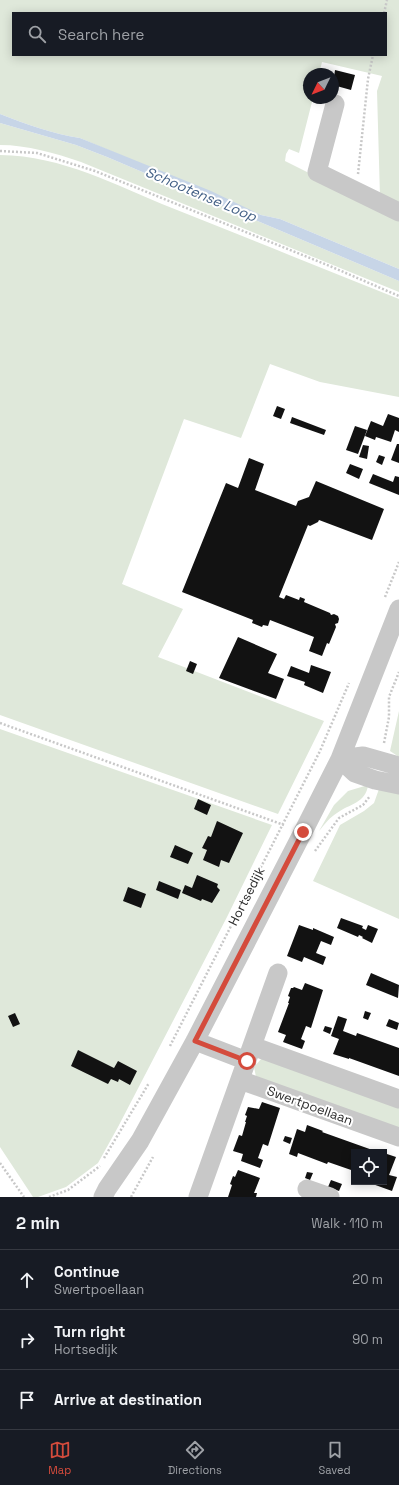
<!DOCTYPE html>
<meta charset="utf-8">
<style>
:root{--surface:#171b24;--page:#242831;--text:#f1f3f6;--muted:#9ea1a6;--line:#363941;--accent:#d44b3c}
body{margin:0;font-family:"Space Grotesk",sans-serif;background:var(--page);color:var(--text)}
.controls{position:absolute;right:12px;bottom:12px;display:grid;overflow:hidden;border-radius:0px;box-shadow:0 2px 10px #0003}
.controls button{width:36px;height:36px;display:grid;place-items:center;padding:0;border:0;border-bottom:1px solid var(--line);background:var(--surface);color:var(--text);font:20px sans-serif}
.compass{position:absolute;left:303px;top:68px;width:36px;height:36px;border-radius:50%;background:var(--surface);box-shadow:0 2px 10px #0003;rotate:227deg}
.stop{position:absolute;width:12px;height:12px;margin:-9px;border:3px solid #d44b3c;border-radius:50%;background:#fff}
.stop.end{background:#d44b3c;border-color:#fff;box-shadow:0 1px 4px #0008}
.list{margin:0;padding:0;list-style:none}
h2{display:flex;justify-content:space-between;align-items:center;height:52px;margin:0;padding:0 16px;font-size:17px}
h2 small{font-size:13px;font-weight:400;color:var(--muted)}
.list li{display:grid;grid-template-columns:26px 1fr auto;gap:12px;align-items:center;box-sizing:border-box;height:60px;padding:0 16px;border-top:1px solid var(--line)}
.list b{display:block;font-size:15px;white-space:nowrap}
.list p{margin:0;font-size:13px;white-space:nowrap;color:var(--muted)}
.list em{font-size:13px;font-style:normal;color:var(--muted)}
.icon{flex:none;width:22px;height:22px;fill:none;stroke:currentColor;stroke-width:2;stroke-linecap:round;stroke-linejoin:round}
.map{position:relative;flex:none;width:399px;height:1197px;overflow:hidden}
.search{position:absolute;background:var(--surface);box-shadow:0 2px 10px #0003;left:12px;right:12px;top:12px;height:44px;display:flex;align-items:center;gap:10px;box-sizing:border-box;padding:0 14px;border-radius:0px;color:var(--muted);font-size:15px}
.sheet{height:232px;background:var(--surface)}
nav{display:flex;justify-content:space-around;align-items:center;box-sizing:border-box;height:56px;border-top:1px solid var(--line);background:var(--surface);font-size:11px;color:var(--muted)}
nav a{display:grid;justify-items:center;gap:2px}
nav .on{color:var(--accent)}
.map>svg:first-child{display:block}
</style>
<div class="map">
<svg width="399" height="1197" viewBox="0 0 399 1197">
<rect width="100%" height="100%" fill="#fff"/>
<path fill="#dfe8da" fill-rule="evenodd" d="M0,0H399V206L380,197L377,91L382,76L322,62L319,74H309V98H313L299,153L289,149L286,154L285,161L399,218V269L280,219L261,215L80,138C53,134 26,124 0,114ZM13,13H386V55H13Z
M0,123L76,145L107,157L399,281V292L81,162C55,153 27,145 0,145Z
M0,155C63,156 115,185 172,208C248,238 323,269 399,299V397L320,382L270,364L241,438L184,419L122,584L183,609L158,657L324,721L278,814L0,715Z
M399,711V757L390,751Z
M0,729L272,825L227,917L118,1127L98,1163L66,1187L38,1197H33L0,1147Z
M368,785C366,803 349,804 337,813C330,817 324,825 319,831L334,805L348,791Z
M379,789L399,794V919L313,881L340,825L364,811L374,803Z
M262,1058L399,1105V1131L256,1077L254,1067Z"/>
<path fill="#c7d5e7" d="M0,114C26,124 53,134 80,138L211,191L261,215L280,219L399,269V281L107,157L76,145L0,123Z"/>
<path fill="#121212" d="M335,70L355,75L351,90L333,85Z
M277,406L285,409L281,419L273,416Z
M388,414L399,418V432L395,430L391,442L376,437L375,440L365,436L371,421L383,426Z
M292,417L326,430L324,435L290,423Z
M355,426L367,430L358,454L346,450Z
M397,444H399V463L391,460Z
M363,445L369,446L367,459L359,457Z
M379,455L385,457L382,465L376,462Z
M249,458L264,464L255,490L296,506L298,501L309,497L316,481L384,509L372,540L319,520L318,522L310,526L308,525L279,597L284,599L286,595L299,600L300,597L305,599L304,602L330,613L331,615L334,614L338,616L339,619L338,623L335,624L336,627L329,644L327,643L322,656L309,651L314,637L270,620L268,626L263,625L262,627L252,623L253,620L182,592L226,483L238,488Z
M350,464L363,469L359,479L346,473Z
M373,474L393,482L395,476L399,477V495L369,483Z
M238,637L277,654L268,673L284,679L276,699L219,678Z
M190,661L197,664L193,674L186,671Z
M311,665L331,672L323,693L304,685L305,682L287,676L291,666L309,673Z
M198,799L211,805L207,815L194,809Z
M217,821L243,833L229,863L221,860L219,867L203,860L207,850L202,848L208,836L211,837Z
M175,845L193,853L188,864L170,857Z
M197,875L218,884L217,887L220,890L212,903L202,899L201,901L182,893L185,885L192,888Z
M159,881L181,890L178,899L156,890Z
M128,887L146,894L141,908L123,901Z
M341,918L363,926L362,928L366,930L368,925L378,929L372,943L362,938L363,937L359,935L358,937L337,928Z
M299,925L313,930V928L334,937L331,945L321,941L316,953L326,957L323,965L304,957L302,962L287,956Z
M371,973L399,985L398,998L366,985Z
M305,983L323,990L311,1028L306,1026L301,1039L305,1041L302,1049L283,1042L286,1035L278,1032L289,1003H288L290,997L288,996L291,988H293L294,987L302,990Z
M365,1011L371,1013L368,1020L363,1018Z
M15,1013L20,1024L13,1027L8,1016Z
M338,1016L347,1019L343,1031L356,1036L357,1033L399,1048V1076L349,1058V1059L333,1054L339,1039L331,1036Z
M389,1019L399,1023L397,1030L386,1026Z
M325,1026L332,1028L330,1034L323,1031Z
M78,1050L114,1068L118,1061L137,1071L130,1085L119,1079L118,1082L111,1079L108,1084L71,1066Z
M262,1102L280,1108L268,1146L263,1144L258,1158L263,1160L260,1168L241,1161L243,1154L233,1151L239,1135L242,1136L246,1122H245L247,1116L245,1115L248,1107L259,1109Z
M307,1125L323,1131L322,1132L378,1152H354V1171L328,1162L327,1164L298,1153L297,1157L289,1154L297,1129L305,1132Z
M285,1136L292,1138L290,1144L283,1141Z
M384,1153L396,1157L389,1175L397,1177L392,1191L367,1182H384Z
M238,1170L260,1178L254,1193H257L256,1197H228L232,1185L230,1184L233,1176L235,1177Z
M307,1172L313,1173L310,1180L305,1178Z
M331,1180L342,1184L339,1191L328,1187Z"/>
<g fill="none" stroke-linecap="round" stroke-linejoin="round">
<path stroke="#c8c8c8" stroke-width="2.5" stroke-dasharray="2 2" stroke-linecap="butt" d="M384,13L387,0
M0,151L37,153L95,171L332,267L399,296
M358,174L368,79L373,55
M385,597L399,562
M0,723L284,825
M384,743L389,717V697L399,672
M315,851L339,818L363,805L370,796
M170,1046L320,751L349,683
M104,1158L149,1083
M0,1163L24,1197
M49,1197L68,1190L100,1166
M131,1197L153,1157"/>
<path stroke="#c8c8c8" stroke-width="19" d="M335,104L317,172L399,212
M340,759L355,773L375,780L399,785
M340,759L363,756L399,766
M195,1041L247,1061
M252,1046L399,1099
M240,1080L399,1137
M307,1189L330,1197
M103,1197L107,1189L140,1141L195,1041L303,832L340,759L399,609
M198,1197L278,973"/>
</g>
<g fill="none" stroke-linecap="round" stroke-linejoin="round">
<path stroke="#d44b3c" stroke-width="5" d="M247,1061L195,1041L303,832"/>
</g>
<g text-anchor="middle" stroke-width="4" stroke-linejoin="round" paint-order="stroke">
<g font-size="13" fill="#2b2b2b" stroke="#fff">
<text transform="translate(246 896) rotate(-63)" y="5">Hortsedijk</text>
<text transform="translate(310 1105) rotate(20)" y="5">Swertpoellaan</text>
</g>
<g font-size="14" font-style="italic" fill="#425f85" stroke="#fff">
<text transform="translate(201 194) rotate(23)" y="5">Schootense Loop</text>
</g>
</g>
</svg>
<div class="controls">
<button><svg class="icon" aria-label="locate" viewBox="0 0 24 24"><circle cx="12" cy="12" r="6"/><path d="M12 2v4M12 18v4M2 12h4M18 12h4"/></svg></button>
</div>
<svg class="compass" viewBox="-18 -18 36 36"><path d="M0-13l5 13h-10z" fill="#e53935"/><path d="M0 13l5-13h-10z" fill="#9ea1a6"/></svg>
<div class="stop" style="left:247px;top:1061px"></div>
<div class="stop end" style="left:303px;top:832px"></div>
<div class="search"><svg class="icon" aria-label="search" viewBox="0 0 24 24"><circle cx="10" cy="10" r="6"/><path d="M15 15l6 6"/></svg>Search here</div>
</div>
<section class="sheet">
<h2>2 min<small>Walk · 110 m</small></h2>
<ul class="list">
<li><svg class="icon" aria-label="ahead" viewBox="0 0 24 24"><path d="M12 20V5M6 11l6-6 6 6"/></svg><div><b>Continue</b><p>Swertpoellaan</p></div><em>20 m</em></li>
<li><svg class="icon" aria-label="right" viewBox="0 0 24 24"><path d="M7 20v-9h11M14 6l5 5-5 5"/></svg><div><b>Turn right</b><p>Hortsedijk</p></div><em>90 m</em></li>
<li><svg class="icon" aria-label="arrive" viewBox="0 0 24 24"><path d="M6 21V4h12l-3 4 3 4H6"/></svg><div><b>Arrive at destination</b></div></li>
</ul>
</section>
<nav>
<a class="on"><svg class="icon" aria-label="map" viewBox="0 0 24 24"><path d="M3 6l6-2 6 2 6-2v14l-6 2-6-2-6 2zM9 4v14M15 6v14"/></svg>Map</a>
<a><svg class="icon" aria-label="directions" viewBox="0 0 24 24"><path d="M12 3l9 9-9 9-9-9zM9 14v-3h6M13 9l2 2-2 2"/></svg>Directions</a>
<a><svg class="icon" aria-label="saved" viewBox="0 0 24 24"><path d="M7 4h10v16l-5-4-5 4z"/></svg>Saved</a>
</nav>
